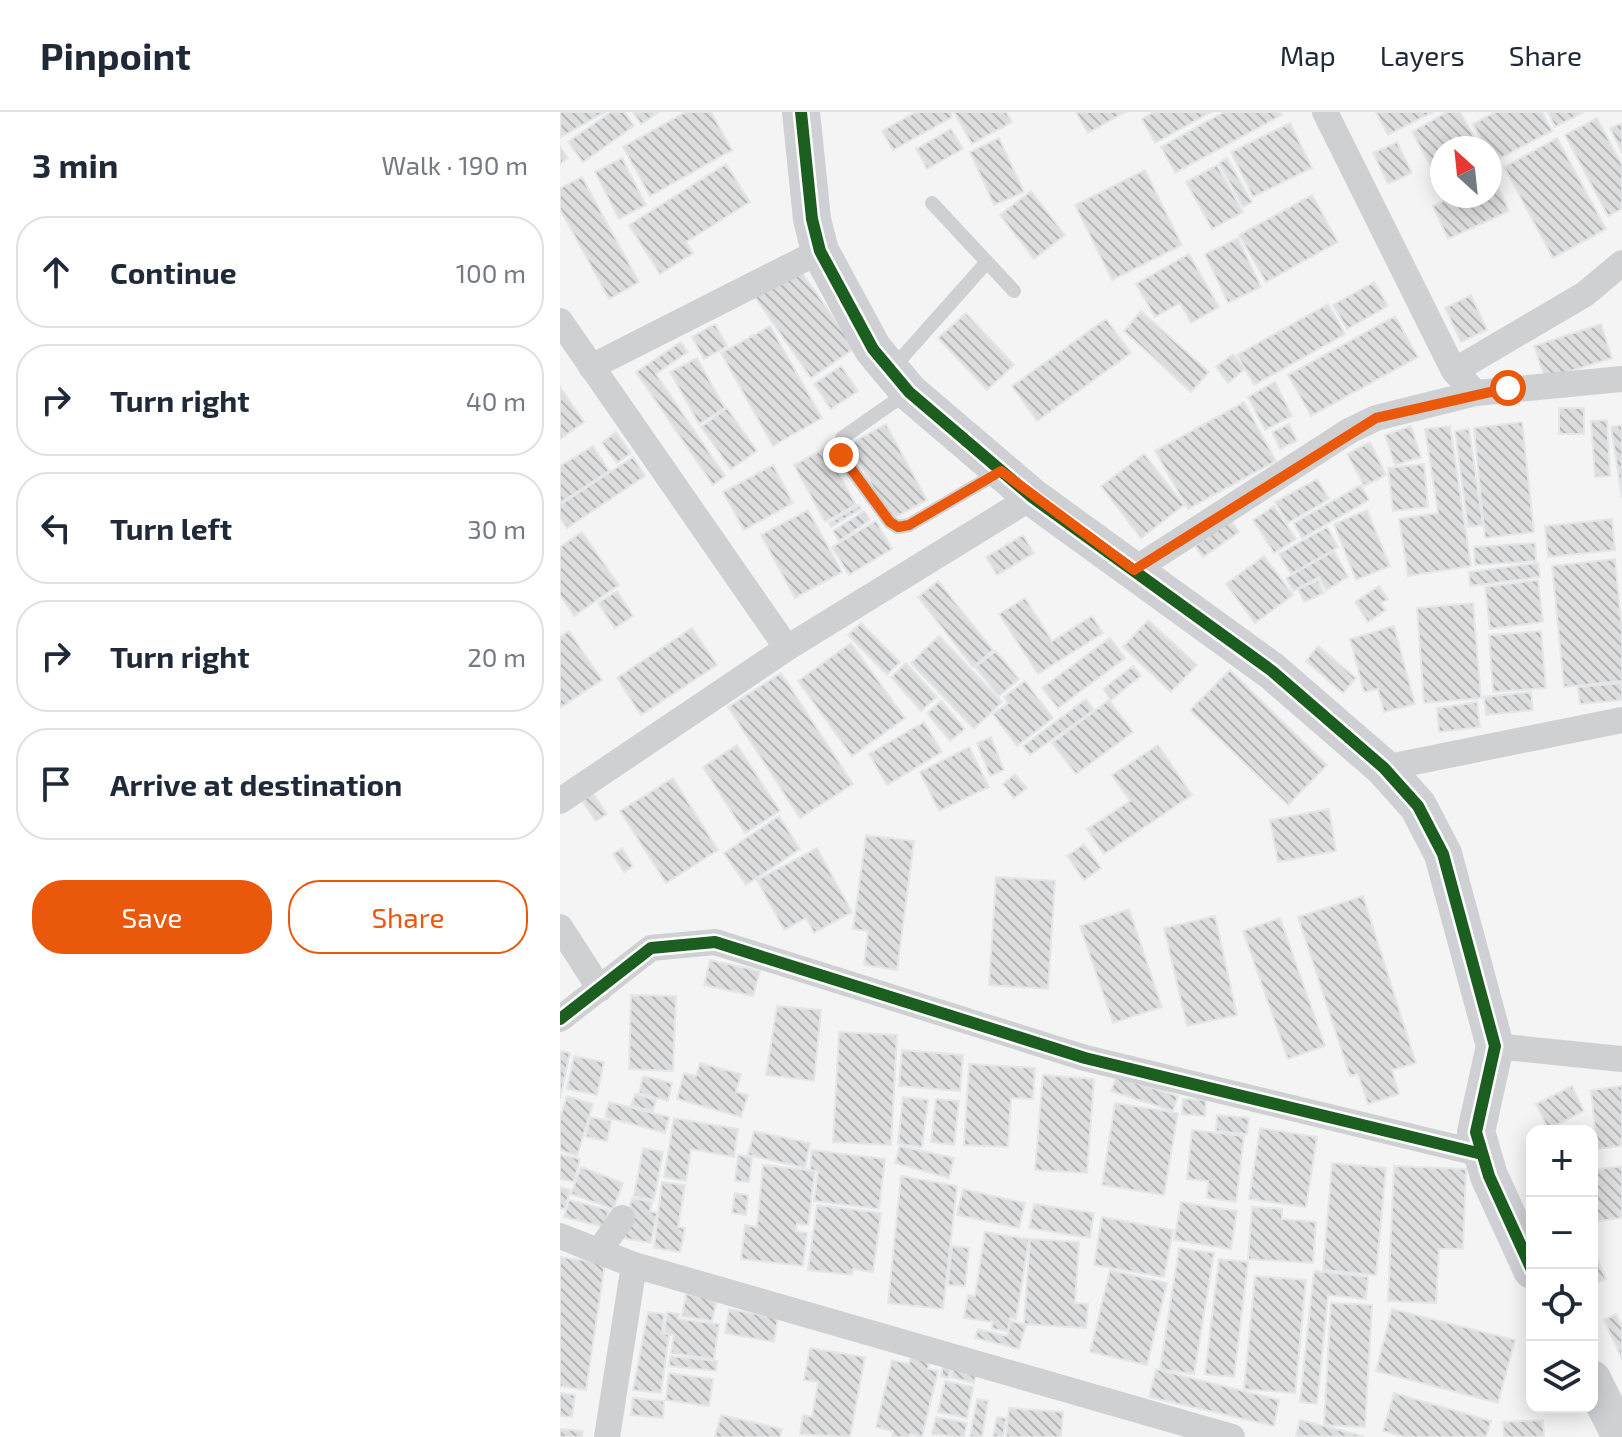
<!DOCTYPE html>
<meta charset="utf-8">
<style>
:root{--surface:#fff;--page:#f6f6f7;--text:#1f2937;--muted:#747a83;--line:#e0e1e3;--accent:#ea580c}
body{margin:0;font-family:"Exo 2",sans-serif;background:var(--page);color:var(--text)}
.controls{position:absolute;right:24px;bottom:24px;display:grid;overflow:hidden;border-radius:16px;box-shadow:0 4px 20px #0003}
.controls button{width:72px;height:72px;display:grid;place-items:center;padding:0;border:0;border-bottom:2px solid var(--line);background:var(--surface);color:var(--text);font:40px sans-serif}
.compass{position:absolute;left:870px;top:24px;width:72px;height:72px;border-radius:50%;background:var(--surface);box-shadow:0 4px 20px #0003;rotate:333deg}
.stop{position:absolute;width:24px;height:24px;margin:-18px;border:6px solid #ea580c;border-radius:50%;background:#fff}
.stop.end{background:#ea580c;border-color:#fff;box-shadow:0 2px 8px #0008}
.list{margin:0;padding:0;list-style:none}
h2{display:flex;justify-content:space-between;align-items:center;height:104px;margin:0;padding:0 32px;font-size:34px}
h2 small{font-size:26px;font-weight:400;color:var(--muted)}
.list li{display:grid;grid-template-columns:52px 1fr auto;gap:24px;align-items:center;box-sizing:border-box;height:112px;margin:0 16px 16px;padding:0 16px;border:2px solid var(--line);border-radius:32px}
.list b{display:block;font-size:30px;white-space:nowrap}
.list em{font-size:26px;font-style:normal;color:var(--muted)}
.actions{display:flex;gap:16px;padding:24px 32px}
.actions a{flex:1;padding:18px 0;border:2px solid var(--accent);border-radius:32px;text-align:center;font-size:28px;color:var(--accent)}
.actions .main{background:var(--accent);color:#fff}
.icon{flex:none;width:44px;height:44px;fill:none;stroke:currentColor;stroke-width:2;stroke-linecap:round;stroke-linejoin:round}
.map{position:relative;flex:none;width:1062px;height:1325px;overflow:hidden}
header{display:flex;align-items:center;gap:48px;box-sizing:border-box;height:112px;padding:0 40px;background:var(--surface);border-bottom:2px solid var(--line)}
header strong{font-size:38px}
nav{display:flex;gap:44px;margin-inline-start:auto;font-size:28px}
main{display:flex}
aside{flex:1;background:var(--surface)}
.map>svg:first-child{display:block}
</style>
<header>
<strong>Pinpoint</strong>
<nav><a>Map</a><a>Layers</a><a>Share</a></nav>
</header>
<main>
<aside>
<h2>3 min<small>Walk · 190 m</small></h2>
<ul class="list">
<li><svg class="icon" aria-label="ahead" viewBox="0 0 24 24"><path d="M12 20V5M6 11l6-6 6 6"/></svg><div><b>Continue</b></div><em>100 m</em></li>
<li><svg class="icon" aria-label="right" viewBox="0 0 24 24"><path d="M7 20v-9h11M14 6l5 5-5 5"/></svg><div><b>Turn right</b></div><em>40 m</em></li>
<li><svg class="icon" aria-label="left" viewBox="0 0 24 24"><path d="M17 20v-9H6M10 6l-5 5 5 5"/></svg><div><b>Turn left</b></div><em>30 m</em></li>
<li><svg class="icon" aria-label="right" viewBox="0 0 24 24"><path d="M7 20v-9h11M14 6l5 5-5 5"/></svg><div><b>Turn right</b></div><em>20 m</em></li>
<li><svg class="icon" aria-label="arrive" viewBox="0 0 24 24"><path d="M6 21V4h12l-3 4 3 4H6"/></svg><div><b>Arrive at destination</b></div></li>
</ul>
<div class="actions"><a class="main">Save</a><a>Share</a></div>
</aside>
<div class="map">
<svg width="1062" height="1325" viewBox="0 0 1062 1325">
<defs>
<pattern id="building-back-hatch" width="6" height="6" patternUnits="userSpaceOnUse" patternTransform="scale(2)"><rect width="6" height="6" fill="#ddddde"/><path d="M-1 5l2 2M0 0l6 6M5-1l2 2" fill="none" stroke="#b5b6b7"/></pattern>
</defs>
<rect width="100%" height="100%" fill="#f4f4f4"/>
<path fill="url(#building-back-hatch)" stroke="#e5e6e7" stroke-width="2" d="M0,0H45L1,25Z
M51,0H64L74,14L23,50L8,30Z
M73,0H99L81,12Z
M126,0H151L172,38L90,84L63,35Z
M356,0H390L392,5L333,38L322,19Z
M394,0H446L452,10L412,32Z
M516,0H565L528,21Z
M594,0H651L595,31L582,7Z
M664,0H720L722,3L615,61L601,35Z
M816,0H873L828,23Z
M887,0H900L920,36H882V75L852,20Z
M935,0H982L992,19L933,50L930,36H926L913,12Z
M988,0H1024L995,15Z
M1037,6L1062,53V97L1048,104L1005,23Z
M730,11L752,56L693,85L671,40Z
M1062,11V41L1050,16Z
M391,17L403,37L367,57L356,37Z
M439,26L464,80L434,93L410,40Z
M997,26L1046,117L993,146L944,55Z
M837,30L852,61L828,72L813,41Z
M0,35L8,46L0,52Z
M62,46L86,93L59,107L35,60Z
M667,46L692,90L683,95L659,51Z
M166,52L190,90L126,130L133,141L100,162L69,113Z
M657,53L683,100L652,117L626,70Z
M585,58L622,133L552,168L515,93Z
M22,65L79,170L49,187L0,97V76Z
M934,65L949,99L888,127L873,94L894,84H930V67Z
M471,79L505,123L474,147L440,103Z
M752,83L778,130L706,170L679,123Z
M678,126L701,175L668,191L645,142Z
M629,142L659,195L631,211L620,191L595,205L576,172Z
M238,155L295,236L251,266L195,185Z
M814,170L828,194L787,217L773,193Z
M911,183L927,218L901,230L885,196Z
M768,192L785,222L694,273L677,243Z
M581,199L649,260L631,280L564,219Z
M406,201L454,253L427,278L378,226Z
M835,204L858,245L751,304L728,263Z
M546,207L571,241L477,309L452,274Z
M155,212L167,234L144,247L132,225Z
M1041,212L1052,246L985,267L974,234Z
M210,214L262,306L213,334L161,241Z
M121,230L128,240L96,262L165,364L153,373L76,260Z
M673,242L685,257L668,271L656,255Z
M137,246L165,296L139,312L110,260Z
M281,254L298,279L271,297L254,272Z
M715,270L732,304L705,318L688,285Z
M0,275L24,310L0,327Z
M684,290L716,349L628,397L595,339Z
M167,296L197,339L171,357L141,315Z
M999,296H1024V322H999Z
M1047,308L1050,364L1035,365L1031,309Z
M962,310L974,420L925,426L914,316Z
M326,312L367,388L330,408L290,332Z
M729,312L737,329L720,337L712,320Z
M1062,313V386L1051,315Z
M851,314L861,345L835,353L825,323Z
M890,314L911,454L848,464L839,407L878,401L865,317Z
M909,317L923,413L908,415L895,319Z
M56,320L71,341L57,351L42,331Z
M810,330L826,363L804,374L787,342Z
M33,334L49,359L0,391V354Z
M265,336L296,393L265,410L234,353Z
M584,342L624,393L581,426L541,374Z
M73,345L85,364L7,416L0,406V393Z
M864,352L868,395L833,399L828,356Z
M213,353L233,391L184,418L163,380Z
M757,367L769,387L728,411L715,390Z
M801,373L809,388L742,426L734,411Z
M299,393L301,397L271,415L269,411Z
M714,394L736,427L714,441L693,408Z
M248,398L282,460L235,486L201,423Z
M807,398L830,454L796,468L774,412Z
M304,399L310,408L279,429L273,419Z
M1052,407L1055,438L988,445L985,414Z
M671,408L679,420L643,445L635,434Z
M316,409L332,437L289,463L272,435Z
M767,415L778,435L731,462L719,442Z
M22,420L59,473L14,504L0,483V435Z
M463,423L474,441L437,463L426,445Z
M975,431L976,449L915,453L914,435Z
M774,439L788,465L766,478L759,465L733,479L726,466Z
M704,444L733,483L695,511L666,472Z
M1055,447L1062,520V569L1004,575L992,454Z
M978,451L980,465L910,474L909,460Z
M758,468L764,481L744,490L738,477Z
M978,468L983,510L930,517L925,475Z
M378,469L433,538L413,555L358,485Z
M819,474L828,487L821,491L826,498L808,510L795,490Z
M57,479L73,504L55,516L38,491Z
M465,486L492,529L532,504L543,521L478,562L439,502Z
M913,491L921,586L864,591L857,496Z
M588,508L637,553L611,580L563,535Z
M301,511L340,550L327,563L288,523Z
M834,514L855,592L824,600L818,577L804,580L790,527Z
M132,516L157,553L81,603L57,566Z
M9,519L42,568L0,596V525Z
M981,519L986,576L933,580L929,523Z
M379,524L442,590L414,617L351,551Z
M550,526L565,546L498,596L482,576Z
M291,531L345,606L292,644L238,569Z
M758,534L796,566L783,581L746,549Z
M436,539L459,567L439,584L415,555Z
M346,551L377,585L361,599L331,565Z
M573,554L581,564L551,588L543,577Z
M670,558L767,653L728,693L630,598Z
M221,561L293,672L240,706L168,595Z
M465,569L493,606L457,634L433,602L448,591L444,585Z
M1062,571V588L1020,592L1018,575Z
M971,580L973,598L926,603L924,585Z
M526,587L534,598L470,643L463,634Z
M549,588L573,620L516,662L492,631Z
M381,589L405,617L390,629L367,601Z
M917,590L920,615L879,620L877,596Z
M364,610L382,640L327,673L309,642Z
M431,625L444,658L430,664L417,631Z
M177,633L220,699L185,721L143,655Z
M598,633L632,683L544,742L527,717L570,689L552,663Z
M409,635L429,675L379,699L360,660Z
M455,662L467,676L454,686L443,672Z
M113,666L158,738L106,771L60,699Z
M33,681L47,702L36,709L22,689Z
M769,697L776,739L718,750L710,708Z
M219,704L240,737L186,773L164,741Z
M306,723L354,729L337,858L304,853L308,819L293,817Z
M524,732L541,756L524,768L507,744Z
M62,736L73,754L64,760L53,742Z
M257,736L292,800L254,821L246,806L224,818L197,768Z
M436,765L495,769L488,877L429,873Z
M803,784L856,951L832,958L839,982L808,992L798,962L790,964L738,805Z
M569,797L602,895L553,911L520,814Z
M655,804L677,903L627,914L604,816Z
M720,806L765,934L728,947L683,819Z
M150,848L200,859L193,884L144,873Z
M71,883L116,884L113,959L69,957Z
M217,894L261,898L254,969L206,963Z
M279,920L337,923L331,1033L273,1030Z
M342,938L403,943L400,979L339,974Z
M0,939L10,941L0,987Z
M14,944L44,950L37,983L7,977Z
M140,951L181,962L176,980L188,983L181,1005L117,987L124,961L136,964Z
M409,952L475,956L473,987L451,986L448,1035L404,1033Z
M483,963L534,967L527,1061L475,1058Z
M83,964L112,971L108,989L79,981Z
M556,965L618,984L613,999L551,979Z
M1012,974L1024,999L988,1017L976,992Z
M1062,974V1034L1037,1037L1031,978Z
M75,982L96,988L93,999L71,994Z
M7,984L33,992L17,1044L0,1038V1006Z
M343,985L368,988L362,1035L338,1032Z
M376,987L399,989L394,1033L371,1030Z
M623,987L646,988L645,1004L622,1002Z
M49,990L109,1005L105,1021L45,1005Z
M555,991L618,1001L604,1083L542,1073Z
M657,1003L689,1006L687,1022L656,1019Z
M30,1005L51,1009L47,1029L26,1025Z
M114,1006L178,1017L174,1045L131,1037L126,1069L104,1065Z
M700,1016L757,1025L746,1095L689,1087Z
M632,1018L684,1024L676,1090L647,1086L648,1069L627,1067Z
M194,1019L250,1031L245,1056L188,1043Z
M340,1034L394,1046L389,1066L335,1051Z
M83,1036L103,1040L94,1088L74,1084Z
M252,1038L325,1047L319,1097L254,1089L258,1059L250,1058Z
M0,1042L20,1047L14,1070L0,1067Z
M178,1043L192,1045L189,1070L175,1069Z
M772,1051L826,1056L816,1163L763,1158Z
M203,1053L255,1059L248,1113L237,1112L236,1119L247,1121L243,1154L181,1147L185,1113L197,1115Z
M834,1054L906,1057L903,1137H879L876,1191L828,1189Z
M1062,1054V1106L1032,1110V1058Z
M21,1055L63,1071L53,1097L11,1082Z
M341,1064L397,1074L383,1197L328,1191Z
M102,1070L125,1073L118,1115L125,1116L120,1140L94,1136Z
M0,1075L10,1078L5,1097L0,1096Z
M403,1077L465,1091L459,1116L397,1103Z
M175,1081L188,1083L186,1103L172,1101Z
M72,1086L92,1090L90,1099L97,1101L91,1131L61,1126Z
M9,1088L49,1098L44,1115L4,1105Z
M621,1090L677,1099L671,1137L614,1128Z
M474,1092L534,1101L530,1126L469,1116Z
M257,1093L321,1101L313,1160L293,1157L292,1163L248,1158Z
M692,1095L722,1097V1107L756,1110L753,1151L688,1147Z
M542,1105L613,1118L604,1165L534,1153Z
M425,1120L469,1127L456,1207L450,1206L448,1219L432,1217L433,1210L404,1206L408,1183L415,1184Z
M470,1127L519,1130L515,1191L528,1192L526,1216L464,1212Z
M392,1134L409,1136L405,1174L388,1173Z
M1032,1135L1046,1167L1032,1173Z
M619,1136L654,1141L634,1262L600,1257Z
M0,1145L45,1151L26,1278L0,1274Z
M659,1147L688,1150L674,1265L645,1262Z
M550,1158L607,1171L587,1253L530,1240Z
M754,1159L808,1165L806,1187L768,1183L757,1292L740,1290Z
M695,1164L746,1168L735,1281L684,1277Z
M126,1182L157,1188L152,1209L122,1204Z
M771,1191L812,1193L805,1315L764,1313Z
M169,1197L218,1206L214,1230L165,1221Z
M832,1197L955,1228L938,1291L816,1259Z
M88,1200L104,1202L102,1221L109,1222L101,1281L73,1278Z
M107,1200L119,1202L118,1207L159,1212L154,1247L111,1241L114,1223L104,1221Z
M1056,1202L1062,1214V1247L1044,1208Z
M451,1209L466,1213L459,1237L415,1226L418,1217L447,1224Z
M250,1236L305,1245L290,1325L240,1322L243,1303L252,1305L258,1270L244,1268Z
M352,1240L371,1244L368,1257L378,1259L362,1325L350,1322V1325H332L333,1319L316,1315L332,1248L349,1252Z
M110,1244L157,1249L156,1259L109,1254Z
M383,1254L391,1256L388,1266L381,1264Z
M394,1254L417,1260L414,1271L391,1265Z
M596,1257L719,1288L714,1314L589,1285Z
M109,1261L153,1267L149,1294L106,1288Z
M385,1269L413,1275L407,1306L378,1300Z
M0,1281L15,1283L12,1305L0,1304Z
M834,1281L931,1309L926,1325H846L823,1319Z
M73,1286L104,1289L103,1306L71,1303Z
M417,1287L428,1289L422,1325H410Z
M449,1296L503,1300L501,1325H446Z
M161,1303L222,1317L220,1325H155Z
M376,1305L407,1311L404,1325L372,1322Z
M437,1305L446,1306L443,1325H433Z
M740,1308L803,1324L802,1325L736,1324Z
M983,1308L984,1325H944L943,1310Z
M0,1317L23,1319L22,1325H0Z"/>
<g fill="none" stroke-linecap="round" stroke-linejoin="round">
<path stroke="#ced0d2" stroke-width="14" d="M372,91L454,179
M331,258L427,150
M348,280L282,326L281,343L330,410L338,415L349,413L441,359"/>
<path stroke="#ced0d2" stroke-width="26" d="M765,0L894,259
M0,209L227,536
M31,255L260,139
M916,281L1062,267
M574,458L789,319L816,306L916,281L894,259L1025,182L1062,151
M824,656L1062,608
M0,689L227,536L472,385
M0,815L40,877
M0,907L91,836L155,830L525,946L922,1042
M935,934L1062,947
M0,1124L74,1153L672,1325
M40,1138L62,1106
M47,1325L74,1153"/>
<path stroke="#ced0d4" stroke-width="38" d="M241,0L252,107L260,139L313,237L349,280L472,385L712,559L824,656L858,694L883,742L935,934L916,1020L929,1064L972,1158
M1032,1267L1061,1325"/>
<defs>
<path id="cycleway" d="M241,0L252,107L260,139L313,237L349,280L472,385L712,559L824,656L858,694L883,742L935,934L916,1020L929,1064L972,1158
M0,907L91,836L155,830L525,946L922,1042"/>
</defs>
<use href="#cycleway" stroke="#fff" stroke-width="17"/>
<use href="#cycleway" stroke="#1b5e20" stroke-width="12"/>
</g>
<g fill="none" stroke-linecap="round" stroke-linejoin="round">
<path stroke="#ea580c" stroke-width="10" d="M281,343L330,410L338,415L349,413L441,359L574,458L816,306L948,276"/>
</g>
</svg>
<div class="controls">
<button>+</button>
<button>−</button>
<button><svg class="icon" aria-label="locate" viewBox="0 0 24 24"><circle cx="12" cy="12" r="6"/><path d="M12 2v4M12 18v4M2 12h4M18 12h4"/></svg></button>
<button><svg class="icon" aria-label="layers" viewBox="0 0 24 24"><path d="M12 4l9 5-9 5-9-5zM3 14l9 5 9-5"/></svg></button>
</div>
<svg class="compass" viewBox="-18 -18 36 36"><path d="M0-13l5 13h-10z" fill="#e53935"/><path d="M0 13l5-13h-10z" fill="#747a83"/></svg>
<div class="stop" style="left:948px;top:276px"></div>
<div class="stop end" style="left:281px;top:343px"></div>
</div>
</main>
